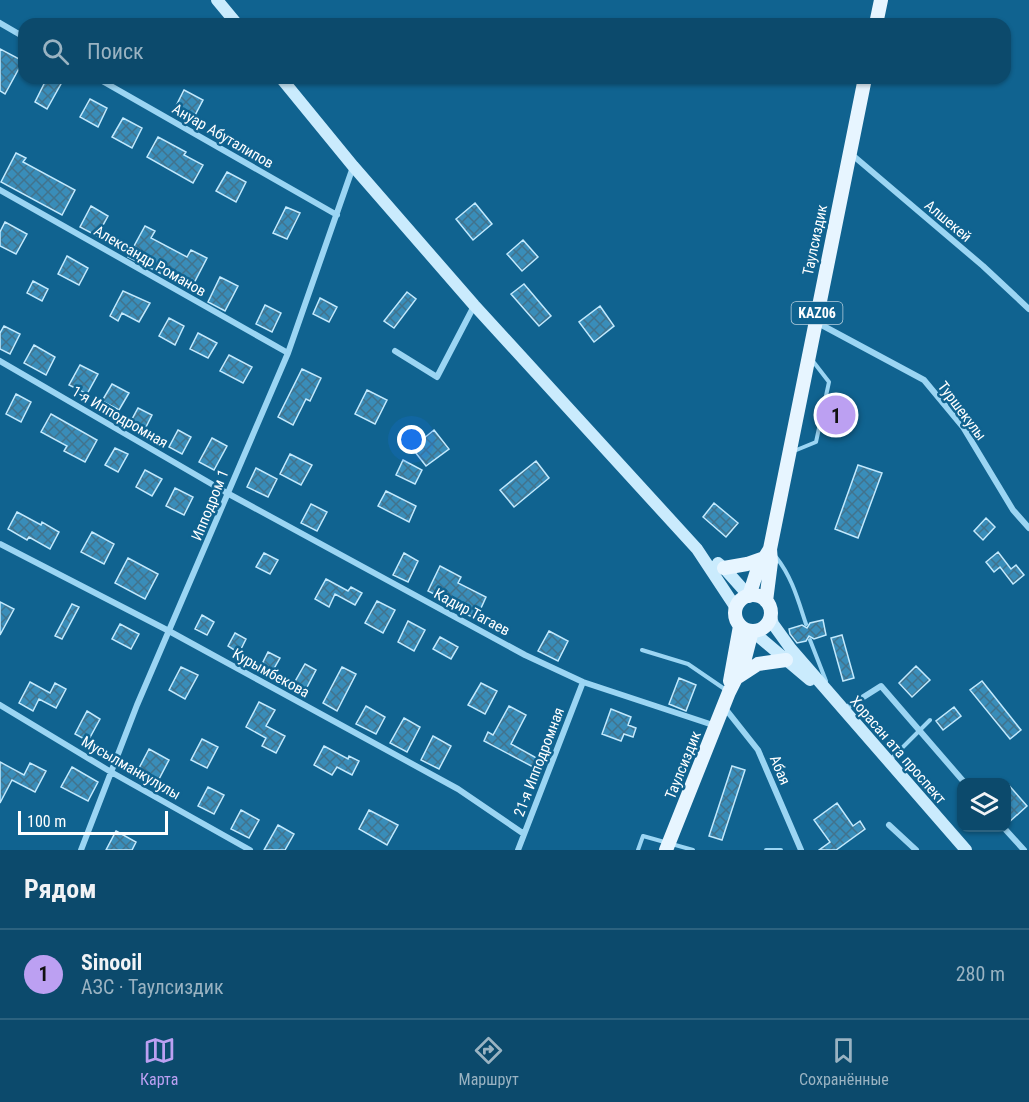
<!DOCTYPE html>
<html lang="ru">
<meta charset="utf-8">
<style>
:root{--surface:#0c4a6c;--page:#1a5474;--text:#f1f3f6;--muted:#9ab3c2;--line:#2c627f;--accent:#bca0f2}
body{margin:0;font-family:"Roboto Condensed",sans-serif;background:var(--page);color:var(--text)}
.controls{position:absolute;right:18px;bottom:18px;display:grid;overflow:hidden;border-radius:12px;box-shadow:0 2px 4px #0004}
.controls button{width:54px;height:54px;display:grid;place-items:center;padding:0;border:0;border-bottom:2px solid var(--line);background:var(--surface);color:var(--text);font:30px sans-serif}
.scale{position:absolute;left:18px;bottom:15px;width:150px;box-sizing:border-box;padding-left:6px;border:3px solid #fff;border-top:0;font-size:16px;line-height:21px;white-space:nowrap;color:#fff;-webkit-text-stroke:4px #106390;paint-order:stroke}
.you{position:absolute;left:412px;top:440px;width:21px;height:21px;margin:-15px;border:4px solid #fff;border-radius:50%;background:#1a73e8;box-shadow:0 0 0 9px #1a73e833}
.badge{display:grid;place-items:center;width:39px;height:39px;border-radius:50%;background:var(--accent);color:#111;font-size:20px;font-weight:700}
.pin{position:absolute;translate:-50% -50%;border:3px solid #fff;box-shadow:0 2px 6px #0006}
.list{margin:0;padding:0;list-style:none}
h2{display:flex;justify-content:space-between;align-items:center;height:78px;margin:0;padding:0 24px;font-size:26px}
h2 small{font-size:20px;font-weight:400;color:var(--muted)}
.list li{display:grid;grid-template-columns:39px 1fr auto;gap:18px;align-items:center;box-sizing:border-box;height:90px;padding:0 24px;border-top:2px solid var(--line)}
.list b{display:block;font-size:22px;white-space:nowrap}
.list p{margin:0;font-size:20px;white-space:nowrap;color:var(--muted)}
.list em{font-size:20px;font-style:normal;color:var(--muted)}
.icon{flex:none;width:33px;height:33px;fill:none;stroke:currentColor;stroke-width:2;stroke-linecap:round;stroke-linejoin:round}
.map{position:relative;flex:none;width:1029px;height:850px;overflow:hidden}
.search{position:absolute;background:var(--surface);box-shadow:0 2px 4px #0004;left:18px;right:18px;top:18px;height:66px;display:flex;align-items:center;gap:15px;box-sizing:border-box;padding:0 21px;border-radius:18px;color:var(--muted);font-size:22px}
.sheet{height:168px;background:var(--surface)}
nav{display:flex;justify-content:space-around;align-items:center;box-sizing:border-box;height:84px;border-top:2px solid var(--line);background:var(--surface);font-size:16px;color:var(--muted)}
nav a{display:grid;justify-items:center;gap:3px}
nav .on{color:var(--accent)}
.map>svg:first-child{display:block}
</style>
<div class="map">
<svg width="1029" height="850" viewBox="0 0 1029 850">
<defs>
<pattern id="building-cross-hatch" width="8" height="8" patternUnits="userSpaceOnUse" patternTransform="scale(1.5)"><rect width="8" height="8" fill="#398db9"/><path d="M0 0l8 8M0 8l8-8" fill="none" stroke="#41738d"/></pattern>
</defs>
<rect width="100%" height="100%" fill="#106390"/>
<path fill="url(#building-cross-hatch)" stroke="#c2e9fd" stroke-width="1.5" d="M0,49L23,61L5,94L0,91Z
M47,78H54L62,82L47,109L35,102Z
M184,90L203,100L193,119L174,110Z
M90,99L107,108L98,127L80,117Z
M123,118L142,128L132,148L112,137Z
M158,137L186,152L184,155L203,165L193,183L147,157Z
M16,153L26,158L23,162L75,190L62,215L1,182Z
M227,172L246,182L236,202L216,191Z
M475,203L492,224L473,240L456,219Z
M91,206L108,216L97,236L80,227Z
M286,207L300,213L287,239L273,233Z
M5,222L27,234L16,254L0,246V232Z
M145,226L155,231L151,238L187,257L191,250L207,258L193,285L164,270L162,274L128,257Z
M523,240L538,257L522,271L507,254Z
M67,256L88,268L79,285L58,274Z
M220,277L238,286L225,311L208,302Z
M33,281L48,289L42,301L27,293Z
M524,284L551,316L539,326L511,294Z
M123,291L150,303L139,322L122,313L118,321L110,316Z
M407,292L416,299L394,328L384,321Z
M320,298L337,307L329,322L313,314Z
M265,305L281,313L272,332L256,324Z
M600,306L614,326L594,342L579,322Z
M169,318L184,326L175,345L159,336Z
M4,326L20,334L10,354L0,349V333Z
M198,333L217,343L208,358L190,349Z
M34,345L55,357L46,375L24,363Z
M229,355L252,367L243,383L220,371Z
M80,365L98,374L87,394L69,385Z
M302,369L321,378L310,401L306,399L293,425L278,417Z
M112,384L129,393L119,410L102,401Z
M367,390L387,400L375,424L355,414Z
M16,394L31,402L21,422L6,414Z
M138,408L152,415L145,429L131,421Z
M51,414L97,440L85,462L64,451L67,446L41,432Z
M178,430L191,437L182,454L169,447Z
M434,430L449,449L426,466L412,448Z
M212,438L227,446L214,470L199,462Z
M115,448L128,454L118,472L105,465Z
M290,454L312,465L301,485L280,474Z
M403,460L422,470L415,484L396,475Z
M536,461L549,478L514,507L500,490Z
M858,465L882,473L858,538L835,529Z
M256,468L277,479L268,497L247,487Z
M145,470L162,479L152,496L136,487Z
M175,488L193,497L184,515L166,506Z
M386,491L416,506L409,522L378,506Z
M714,503L738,523L726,537L703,517Z
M311,504L327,512L317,531L301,523Z
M17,512L41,525L42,522L59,532L50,549L29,537L27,540L8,529Z
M986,518L995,527L983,540L974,531Z
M92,532L114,544L104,564L81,552Z
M998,552L1011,569L1016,565L1024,575L1013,584L1000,567L994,572L986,562Z
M264,553L278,560L270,574L256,567Z
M404,553L418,561L408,582L393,575Z
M128,558L158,574L145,599L115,583Z
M440,566L461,577L458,583L486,597L476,619L458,610L460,607L428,591Z
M326,579L348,591L351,587L362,593L355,605L335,594L329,607L315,599Z
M377,601L395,610L383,633L365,623Z
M0,602L14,609L0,635Z
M72,604L79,607L62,639L55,636Z
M202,615L214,622L207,635L195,629Z
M823,620L826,635L814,639L809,636L806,641L797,643L790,634L789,629L802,625L807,628L810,623Z
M408,621L425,630L414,651L398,642Z
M120,624L139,634L131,649L112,639Z
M549,631L568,641L558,661L538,651Z
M235,633L246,639L239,653L228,646Z
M842,635L854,678L843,681L831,638Z
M440,637L458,647L451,659L433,649Z
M268,652L280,658L272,672L261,666Z
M305,664L316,670L305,691L293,685Z
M916,666L930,680L912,697L899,683Z
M181,667L198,675L185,699L169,690Z
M342,667L356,674L337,711L323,703Z
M679,678L696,685L686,711L669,704Z
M982,681L1021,730L1010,739L970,690Z
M30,682L50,693L55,683L66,689L56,708L39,699L33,711L19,703Z
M481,683L497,691L485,714L468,705Z
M259,702L275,710L266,726L285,736L276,753L262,746L266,738L246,727Z
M366,706L385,717L376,734L356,724Z
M509,706L526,715L511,744L542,761L537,769L484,741L488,732L493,735Z
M954,707L961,716L943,730L936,721Z
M611,709L631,717L628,725L636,728L633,737L624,734L621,741L602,734Z
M87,711L100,719L88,741L75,734Z
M404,718L420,727L407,752L390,743Z
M433,736L451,746L439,769L421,760Z
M202,739L218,747L207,768L191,760Z
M324,746L348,759L349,756L359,761L352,775L337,767L332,775L314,765Z
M149,749L169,760L158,781L138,770Z
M0,762L24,775L30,763L46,771L35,792L12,780L0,803Z
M732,766L745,770L722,840L709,836Z
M72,767L98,782L88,801L61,787Z
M1006,782L1027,806L1007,824L1006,823Z
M208,787L224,795L214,814L198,806Z
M837,803L853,826L860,821L865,829L836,850H819L830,842L814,820Z
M241,810L259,820L249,838L231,829Z
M369,810L398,825L387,845L359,829Z
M278,825L294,834L285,850H264Z
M116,831L136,842L132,850H106Z"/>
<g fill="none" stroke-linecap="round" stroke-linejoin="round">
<path stroke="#9bd5f3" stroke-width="4" d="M794,451L816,442L829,382L812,360
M776,557C792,577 798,600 806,624
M810,640L826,681
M642,650L688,664L726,690
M891,759L930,720
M638,850L643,836L693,850
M766,850H781"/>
<path stroke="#9bd5f3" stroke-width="6" d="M0,23L24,37
M97,78L337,215
M850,153L983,266L1029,309
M0,190L288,353
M816,322L924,380L963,427L1013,510L1029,528
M395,351L437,377L474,306
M0,361L227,493L525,655L583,682L716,726
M0,544L169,631L458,789L524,834
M0,705L111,772L250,850
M724,707L758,750L801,850
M843,710L881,686L964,782
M889,825L916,850
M1004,828L1024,850
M81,850L137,705L288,353L353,167
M518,850L583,682"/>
<path stroke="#caebfd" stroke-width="12" d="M217,0L237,24
M281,78L353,166L474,305L697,549L736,608
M718,563L724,568L749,596
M770,614L773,624L791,649L966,850
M752,631L810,680"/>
<path stroke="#e7f5ff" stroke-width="14" d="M876,24L881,0
M724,568L747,564L764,558
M735 613a18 18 0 1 1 36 0a18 18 0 1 1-36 0Z
M749,596L758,568L770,549
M766,601L771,562L770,549L865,78
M738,677L758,664L786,660
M730,681L740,626
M666,850L729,692L744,662L752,631"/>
</g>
<g text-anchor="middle" stroke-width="5" stroke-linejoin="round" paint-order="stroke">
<rect fill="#106390" stroke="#b7d0de" stroke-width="1.5" x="791.5" y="302" width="51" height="22" rx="4.5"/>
<g font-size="14" font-weight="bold" fill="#fff">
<text x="817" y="318">KAZ06</text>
</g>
<g font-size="15" fill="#fff" stroke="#106390">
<text transform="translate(223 136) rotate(30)" y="5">Ануар Абуталипов</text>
<text transform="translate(948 221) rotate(40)" y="5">Алшекей</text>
<text transform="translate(815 240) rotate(-78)" y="5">Таулсиздик</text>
<text transform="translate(150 261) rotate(30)" y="5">Александр Романов</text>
<text transform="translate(962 411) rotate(53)" y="5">Туршекулы</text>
<text transform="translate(120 417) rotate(30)" y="5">1-я Ипподромная</text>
<text transform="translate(210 505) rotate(-68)" y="5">Ипподром 1</text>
<text transform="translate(472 612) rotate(28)" y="5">Кадир Тагаев</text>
<text transform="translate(271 673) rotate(29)" y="5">Курымбекова</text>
<text transform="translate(898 750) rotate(49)" y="5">Хорасан ата проспект</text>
<text transform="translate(539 762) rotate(-69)" y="5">21-я Ипподромная</text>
<text transform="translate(683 765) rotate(-68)" y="5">Таулсиздик</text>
<text transform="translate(131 768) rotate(30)" y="5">Мусылманкулулы</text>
<text transform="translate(780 770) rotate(67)" y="5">Абая</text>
</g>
</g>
</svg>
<div class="controls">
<button><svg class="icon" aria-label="layers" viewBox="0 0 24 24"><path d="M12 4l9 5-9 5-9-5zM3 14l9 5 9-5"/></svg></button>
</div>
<div class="scale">100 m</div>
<div class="you"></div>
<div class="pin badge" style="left:836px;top:415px">1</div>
<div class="search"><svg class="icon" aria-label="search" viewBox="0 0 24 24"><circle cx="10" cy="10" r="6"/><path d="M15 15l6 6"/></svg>Поиск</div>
</div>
<section class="sheet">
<h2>Рядом<small></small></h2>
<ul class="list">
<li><span class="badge">1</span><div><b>Sinooil</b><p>АЗС · Таулсиздик</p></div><em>280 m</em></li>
</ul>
</section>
<nav>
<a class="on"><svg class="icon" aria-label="map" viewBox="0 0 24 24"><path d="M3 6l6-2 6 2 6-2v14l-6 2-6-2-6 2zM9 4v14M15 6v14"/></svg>Карта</a>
<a><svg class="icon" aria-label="directions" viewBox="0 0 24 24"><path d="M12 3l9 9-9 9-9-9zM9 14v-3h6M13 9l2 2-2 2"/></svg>Маршрут</a>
<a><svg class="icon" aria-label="saved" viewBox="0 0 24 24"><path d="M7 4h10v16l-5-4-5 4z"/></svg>Сохранённые</a>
</nav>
